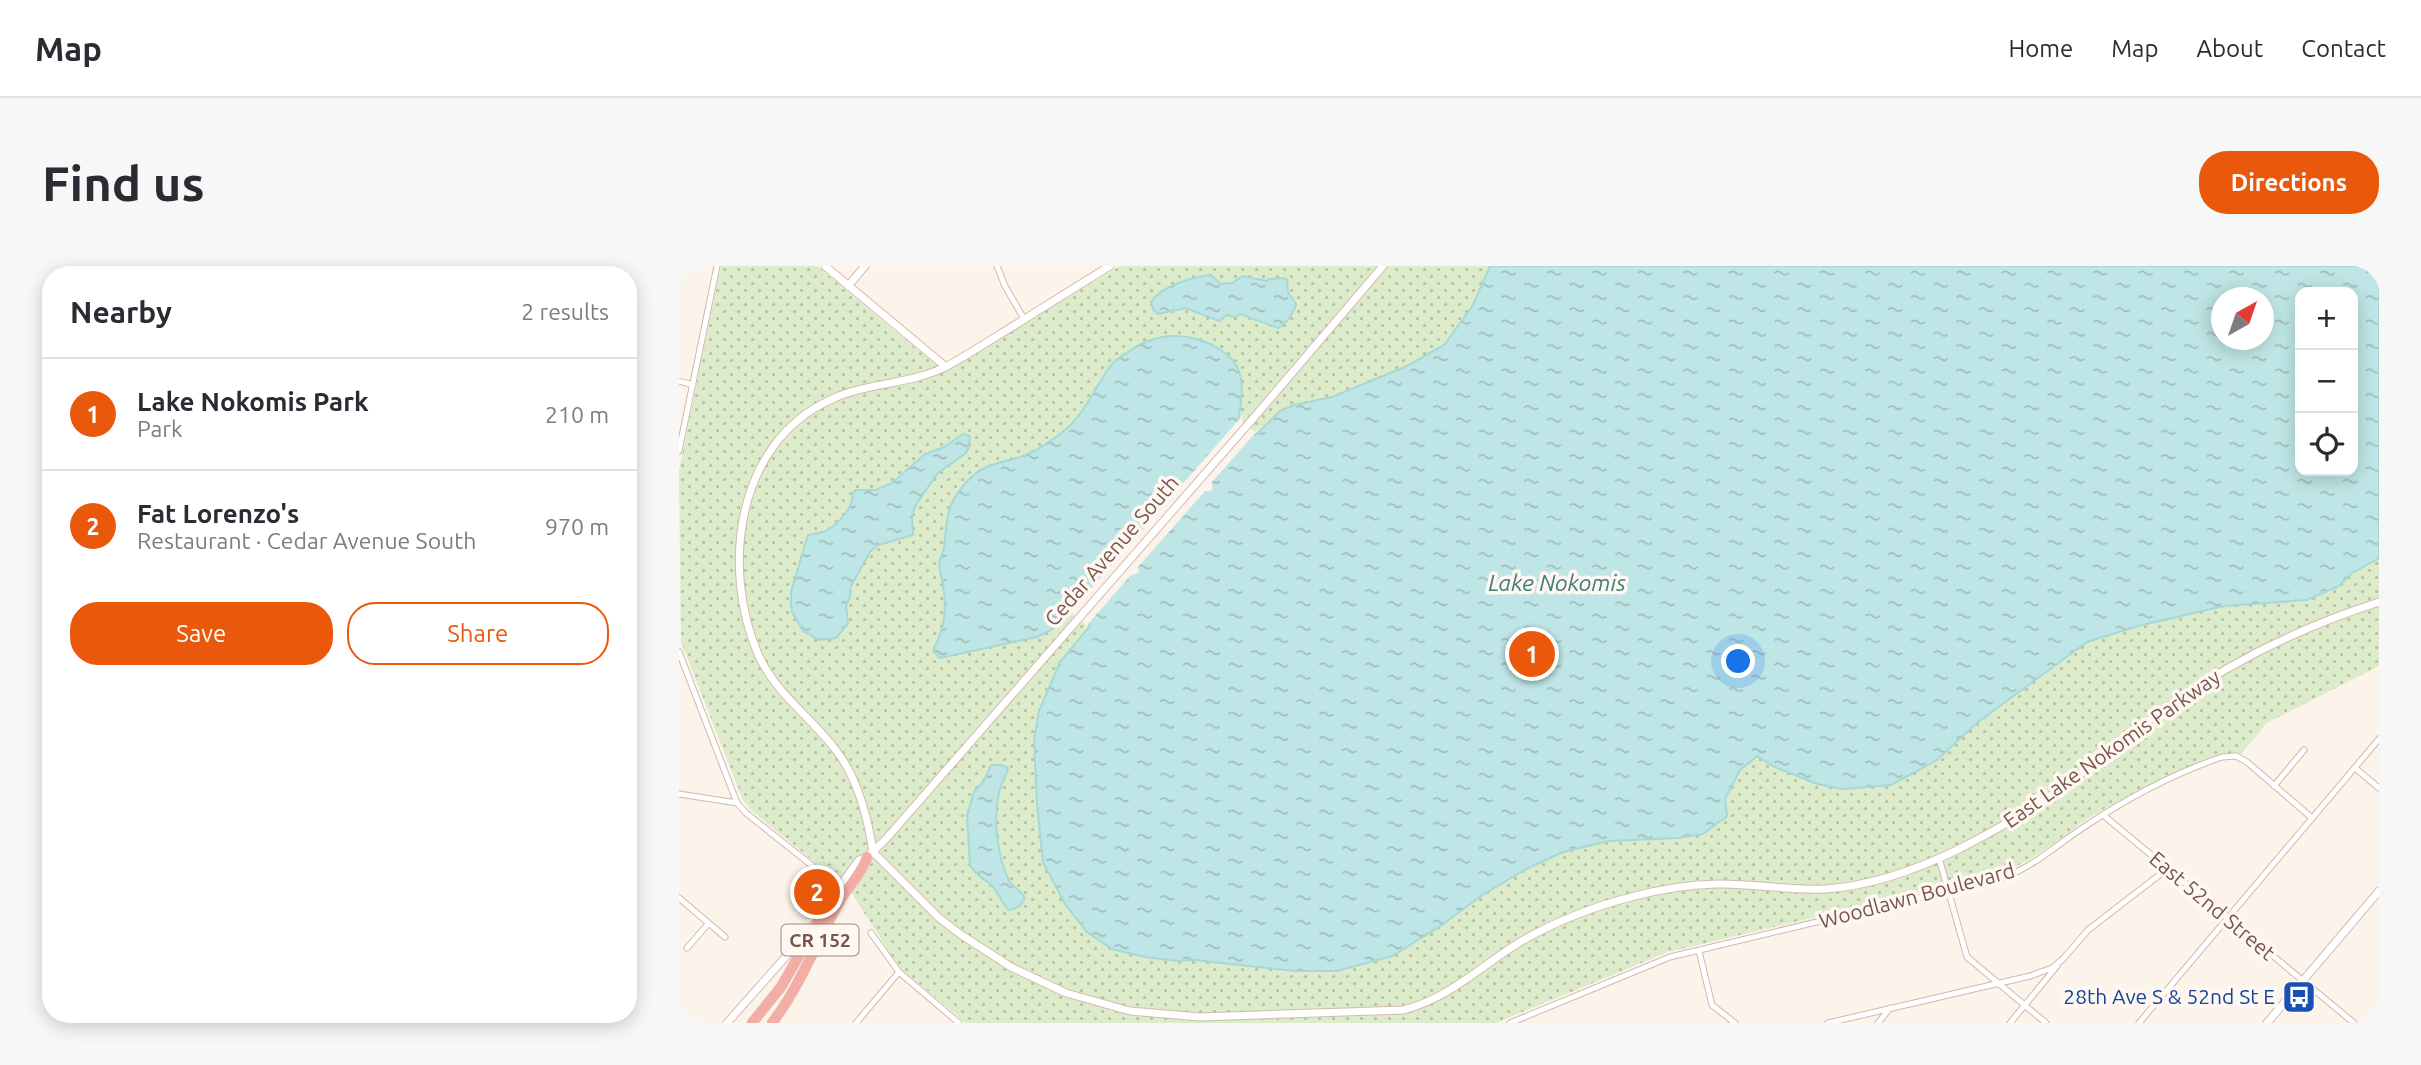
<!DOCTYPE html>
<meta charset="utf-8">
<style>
:root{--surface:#fff;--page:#f7f7f7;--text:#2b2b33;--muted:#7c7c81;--line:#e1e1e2;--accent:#ea580c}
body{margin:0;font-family:Ubuntu,sans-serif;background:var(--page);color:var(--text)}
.controls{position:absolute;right:21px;top:21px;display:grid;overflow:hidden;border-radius:14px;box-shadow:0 4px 18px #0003}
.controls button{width:63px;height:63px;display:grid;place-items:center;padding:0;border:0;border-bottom:2px solid var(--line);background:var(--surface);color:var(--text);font:35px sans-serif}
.compass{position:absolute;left:1532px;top:21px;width:63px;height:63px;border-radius:50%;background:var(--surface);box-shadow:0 4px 18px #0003;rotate:40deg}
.you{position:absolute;left:1060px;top:396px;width:24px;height:24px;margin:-18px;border:5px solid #fff;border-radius:50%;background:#1a73e8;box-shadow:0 0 0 10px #1a73e833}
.badge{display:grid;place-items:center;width:46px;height:46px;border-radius:50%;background:var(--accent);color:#fff;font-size:23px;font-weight:700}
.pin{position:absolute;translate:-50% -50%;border:4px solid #fff;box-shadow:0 2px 7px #0006}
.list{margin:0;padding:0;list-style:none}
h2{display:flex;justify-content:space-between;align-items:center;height:91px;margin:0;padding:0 28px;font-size:30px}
h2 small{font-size:23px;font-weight:400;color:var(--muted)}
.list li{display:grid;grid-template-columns:46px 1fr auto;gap:21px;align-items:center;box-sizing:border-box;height:112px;padding:0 28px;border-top:2px solid var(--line)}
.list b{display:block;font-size:26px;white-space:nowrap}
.list p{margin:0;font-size:23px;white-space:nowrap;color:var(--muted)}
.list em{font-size:23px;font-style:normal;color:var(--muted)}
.actions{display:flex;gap:14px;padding:21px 28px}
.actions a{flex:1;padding:16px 0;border:2px solid var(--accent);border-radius:28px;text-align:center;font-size:24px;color:var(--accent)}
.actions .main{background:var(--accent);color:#fff}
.icon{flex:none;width:38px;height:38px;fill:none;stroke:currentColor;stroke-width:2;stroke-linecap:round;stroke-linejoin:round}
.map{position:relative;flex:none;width:1700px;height:757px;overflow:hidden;border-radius:28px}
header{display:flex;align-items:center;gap:42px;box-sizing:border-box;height:98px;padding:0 35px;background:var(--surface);border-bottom:2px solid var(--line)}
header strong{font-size:33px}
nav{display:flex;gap:38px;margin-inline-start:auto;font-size:24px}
.intro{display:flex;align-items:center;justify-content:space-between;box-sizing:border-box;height:168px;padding:0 42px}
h1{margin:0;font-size:49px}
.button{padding:18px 32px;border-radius:28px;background:var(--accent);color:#fff;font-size:24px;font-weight:700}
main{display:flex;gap:42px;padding:0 42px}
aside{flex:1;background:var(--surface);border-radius:28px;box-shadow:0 4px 18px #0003}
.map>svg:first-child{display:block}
</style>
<header>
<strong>Map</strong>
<nav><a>Home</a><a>Map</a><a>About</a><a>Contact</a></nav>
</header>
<div class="intro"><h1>Find us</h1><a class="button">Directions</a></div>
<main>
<aside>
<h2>Nearby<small>2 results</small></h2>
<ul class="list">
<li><span class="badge">1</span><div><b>Lake Nokomis Park</b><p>Park</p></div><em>210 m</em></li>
<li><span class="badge">2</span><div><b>Fat Lorenzo's</b><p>Restaurant · Cedar Avenue South</p></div><em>970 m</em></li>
</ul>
<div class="actions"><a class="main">Save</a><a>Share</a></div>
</aside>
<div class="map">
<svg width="1700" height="757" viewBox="0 0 1700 757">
<defs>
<pattern id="park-dots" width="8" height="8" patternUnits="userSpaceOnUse" patternTransform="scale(1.75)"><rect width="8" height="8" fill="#dcebc9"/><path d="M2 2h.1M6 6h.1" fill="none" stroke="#b7c1a5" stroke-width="1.8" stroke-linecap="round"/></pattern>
<pattern id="water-ripples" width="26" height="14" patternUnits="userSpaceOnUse" patternTransform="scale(1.75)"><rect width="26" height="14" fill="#bfe6e6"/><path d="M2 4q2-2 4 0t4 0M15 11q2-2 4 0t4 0" fill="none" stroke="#a0bdbd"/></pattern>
</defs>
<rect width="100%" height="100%" fill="#fcf3eb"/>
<path fill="url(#park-dots)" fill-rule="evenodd" d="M42,0H138L264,105L441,0H1700V400L1588,457L1562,488C1539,484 1521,496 1501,505C1470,520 1439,534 1410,552C1377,574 1357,595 1318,608L989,686L817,757H287L225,705L215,693L171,625L72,544L64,534L2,376L0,204ZM1621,26H1674V205H1621ZM1542,32H1584V74H1542Z"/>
<path fill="url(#water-ripples)" stroke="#a6d8d8" stroke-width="2" fill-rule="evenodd" d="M811,0H1700V292L1673,307L1660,320L1628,334L1545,340L1459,360L1408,376L1299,456L1258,494L1212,519L1164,523L1138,518L1096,501L1078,490L1061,504L1046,533L1048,550L1024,568L999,572L930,575L884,586L847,603L805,628L760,661L713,690L658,705H616L516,694L498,695L466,691L433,683L408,666L386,638L364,596L358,538L355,474L360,445L381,396L411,360L410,357L392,344L372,364L358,371L261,392L254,385C266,361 268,344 264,319C263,312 260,304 260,298C261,293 264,287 265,282C268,256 266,241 285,219C306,193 326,199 351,187C362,182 376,172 386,164C406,147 417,120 432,99C436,94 443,90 449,86C478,65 512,65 542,84C569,101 564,129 559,155L577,169L601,145L615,139L653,131L728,100L766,78L794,39ZM1621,26H1674V205H1621ZM1542,32H1584V74H1542Z
M532,9L542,18L553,17L564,10L588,15L589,13L606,12L608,14L609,26L617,38C615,47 606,59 599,62L561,48L556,51L548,49L540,55L507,42L479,48L474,43L472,36C482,20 513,11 532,9Z
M284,168L291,170L290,181L287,187L259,207L238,237L233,248L234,269L199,279L191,286L171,322V331L167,339L169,358L157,372L140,374L124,365L113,346L112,337V326L129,269C134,268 142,267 147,265C158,259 176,240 173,228L177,224H197L213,217L246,188L265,181Z
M312,499H322L329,502C327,510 322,519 320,527C314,554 318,588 329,613C333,622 342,623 346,632C343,639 338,643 330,644C322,637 320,627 313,620C305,612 296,609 291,599L288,549L295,526L305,515Z"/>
<path fill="#fcf3eb" d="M564,149L563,154L576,166L586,156L532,217L534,223L532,225H526L459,301L460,307L452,309L403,365L407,359L393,347L387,351L473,253L472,247L480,245Z"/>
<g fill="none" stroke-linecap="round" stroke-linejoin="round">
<defs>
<path id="street" d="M318,0L326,20L345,53
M0,115L14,119
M0,185L38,0
M0,386L58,537L67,547L160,621
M1676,502L1700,522
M1595,520L1625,484
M0,528L58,537
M1424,549L1675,757
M1260,592L1288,691L1367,757
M0,632L46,671
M192,667L220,706L280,757
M8,682L29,658
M1020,685L1033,739L1056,757
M1384,693L1409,664L1488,603
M177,757L220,706
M831,757L991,691L1326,611C1357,599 1380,577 1408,559C1449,532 1496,507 1543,491L1557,490L1568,496L1633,552
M1149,757L1351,710L1373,702L1384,693
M1199,757L1211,742
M1331,757L1378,700
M1460,757L1700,473"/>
<path id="secondary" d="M146,0L267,101
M169,20L186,0
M194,586L259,651L281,668L332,701L387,727L451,745L521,751L724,744C769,733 802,700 841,676C877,655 916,640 956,630C982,623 1010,619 1037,618C1073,617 1109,625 1146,623C1193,620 1237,604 1280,583C1320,563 1360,539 1396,512C1428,489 1458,462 1491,439C1555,394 1625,360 1700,336
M194,586C189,553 179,514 159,487C134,452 97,429 79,388C42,302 57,177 151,134C188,116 232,119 268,100C285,91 302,80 318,70C356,47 393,23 431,0
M48,757L142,651L160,621L180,594L188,591L207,573L578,148L704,0
M1588,757L1700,625"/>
<path id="highway" d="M73,757L102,721L142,651
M93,757C122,719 138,674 162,633C170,619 183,607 188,591"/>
</defs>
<use href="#street" stroke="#cfb9b0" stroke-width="7"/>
<use href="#secondary" stroke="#d5bbb0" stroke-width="9"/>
<use href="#highway" stroke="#d9d0cd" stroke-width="11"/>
<use href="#street" stroke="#fff" stroke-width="5"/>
<use href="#secondary" stroke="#fff" stroke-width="7"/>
<use href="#highway" stroke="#f4ada4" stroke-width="10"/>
</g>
<defs>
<symbol id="bus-square" viewBox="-11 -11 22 22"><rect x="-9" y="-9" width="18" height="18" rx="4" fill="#1a4fb4" stroke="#fff8f2"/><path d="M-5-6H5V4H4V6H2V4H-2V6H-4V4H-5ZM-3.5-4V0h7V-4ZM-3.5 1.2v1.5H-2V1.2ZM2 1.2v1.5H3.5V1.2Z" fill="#fff"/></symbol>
</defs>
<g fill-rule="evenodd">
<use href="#bus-square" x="1601" y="712" width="38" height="38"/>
</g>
<g text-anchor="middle" stroke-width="7" stroke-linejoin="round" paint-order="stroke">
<rect fill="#fff8f2" stroke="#a0877f" stroke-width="2" x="102.5" y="658.5" width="77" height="31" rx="5"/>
<g font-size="19" font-weight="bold" fill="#78564e">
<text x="141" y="681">CR 152</text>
</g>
<g font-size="21" fill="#78564e" stroke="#fff8f2">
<text transform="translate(433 285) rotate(-49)" y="7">Cedar Avenue South</text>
<text transform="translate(1433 483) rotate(-35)" y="7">East Lake Nokomis Parkway</text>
<text transform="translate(1238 630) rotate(-15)" y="7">Woodlawn Boulevard</text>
<text transform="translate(1533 640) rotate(40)" y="7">East 52nd Street</text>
</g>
<g font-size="21" fill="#164399" stroke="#fff8f2" text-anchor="end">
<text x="1596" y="738">28th Ave S &amp; 52nd St E</text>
</g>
<g font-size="23" font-style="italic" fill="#417c7c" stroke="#fff8f2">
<text x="878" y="325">Lake Nokomis</text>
</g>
</g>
</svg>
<div class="controls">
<button>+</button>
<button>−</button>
<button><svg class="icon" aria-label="locate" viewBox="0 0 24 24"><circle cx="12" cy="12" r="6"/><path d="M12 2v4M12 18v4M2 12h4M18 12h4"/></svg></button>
</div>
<svg class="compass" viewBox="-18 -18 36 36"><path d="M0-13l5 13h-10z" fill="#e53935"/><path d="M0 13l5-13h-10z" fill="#7c7c81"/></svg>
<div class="you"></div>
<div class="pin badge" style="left:853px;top:388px">1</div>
<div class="pin badge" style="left:138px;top:626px">2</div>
</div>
</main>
